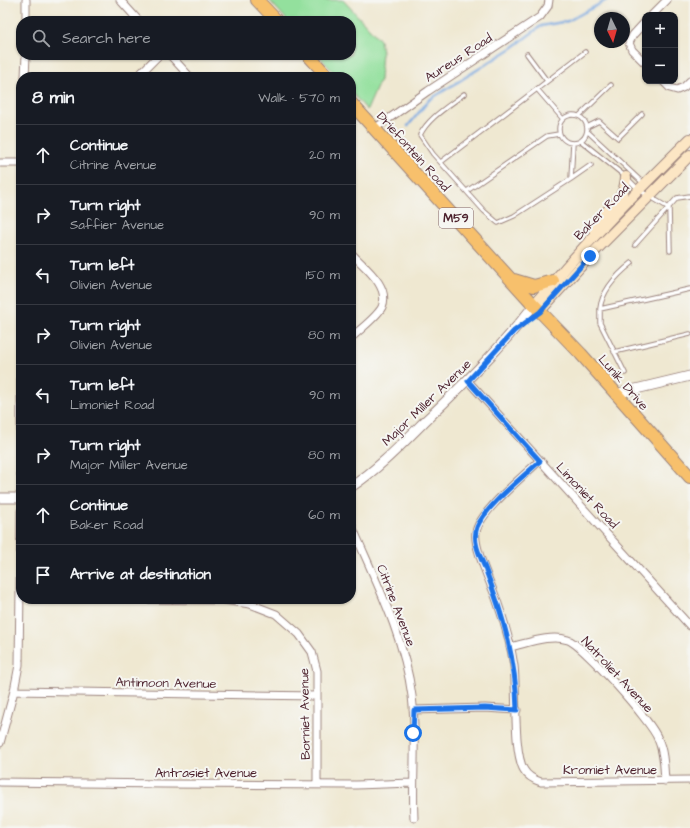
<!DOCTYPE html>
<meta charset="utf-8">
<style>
:root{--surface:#171b24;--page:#242831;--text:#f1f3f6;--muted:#9ea1a6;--line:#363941}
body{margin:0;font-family:"Architects Daughter",sans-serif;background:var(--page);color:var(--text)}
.controls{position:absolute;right:12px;top:12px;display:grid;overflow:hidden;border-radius:8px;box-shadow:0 1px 3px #0004}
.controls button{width:36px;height:36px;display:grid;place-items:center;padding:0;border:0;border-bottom:1px solid var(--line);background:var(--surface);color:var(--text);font:20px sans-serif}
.compass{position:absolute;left:594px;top:12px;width:36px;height:36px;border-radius:50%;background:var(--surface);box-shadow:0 1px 3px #0004;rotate:175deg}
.stop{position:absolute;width:12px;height:12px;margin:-9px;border:3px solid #1a73e8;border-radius:50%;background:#fff}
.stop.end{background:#1a73e8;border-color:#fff;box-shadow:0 1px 4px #0008}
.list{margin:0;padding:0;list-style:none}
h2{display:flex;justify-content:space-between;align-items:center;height:52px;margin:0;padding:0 16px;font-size:17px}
h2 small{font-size:13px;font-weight:400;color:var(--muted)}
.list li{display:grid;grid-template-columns:26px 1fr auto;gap:12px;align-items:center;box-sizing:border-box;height:60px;padding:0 16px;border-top:1px solid var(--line)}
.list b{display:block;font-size:15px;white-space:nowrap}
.list p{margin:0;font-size:13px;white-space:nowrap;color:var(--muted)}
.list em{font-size:13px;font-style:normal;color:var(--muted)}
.icon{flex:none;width:22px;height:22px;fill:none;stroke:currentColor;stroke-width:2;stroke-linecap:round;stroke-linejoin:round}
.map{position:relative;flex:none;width:690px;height:828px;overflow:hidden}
.search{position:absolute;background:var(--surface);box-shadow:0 1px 3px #0004;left:16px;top:16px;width:340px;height:44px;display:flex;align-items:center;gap:10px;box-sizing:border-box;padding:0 14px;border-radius:16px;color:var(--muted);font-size:15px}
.panel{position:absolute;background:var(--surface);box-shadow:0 1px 3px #0004;left:16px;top:72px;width:340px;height:532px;border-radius:16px}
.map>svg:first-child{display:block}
</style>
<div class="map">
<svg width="690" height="828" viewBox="0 0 690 828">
<rect width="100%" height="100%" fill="#f6f6f2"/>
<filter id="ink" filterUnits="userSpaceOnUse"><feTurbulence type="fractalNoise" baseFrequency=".025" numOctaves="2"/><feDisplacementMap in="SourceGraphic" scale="8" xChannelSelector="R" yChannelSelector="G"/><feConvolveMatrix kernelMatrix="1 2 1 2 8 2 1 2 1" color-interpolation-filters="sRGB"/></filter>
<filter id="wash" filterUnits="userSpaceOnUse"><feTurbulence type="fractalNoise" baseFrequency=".012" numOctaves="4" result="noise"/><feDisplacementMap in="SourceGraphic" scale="16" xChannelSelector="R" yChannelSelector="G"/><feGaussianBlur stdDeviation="0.9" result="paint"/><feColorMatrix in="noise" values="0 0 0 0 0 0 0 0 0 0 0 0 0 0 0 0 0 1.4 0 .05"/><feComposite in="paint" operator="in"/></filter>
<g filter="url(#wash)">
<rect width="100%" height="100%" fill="#efe8d1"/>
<path fill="#93e09d" stroke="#6e8064" d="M269,0H343L380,40L382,52L380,80L367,110L351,92V77H338L318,55H351V21H288Z"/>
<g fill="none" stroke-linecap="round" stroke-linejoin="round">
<path stroke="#75a6e0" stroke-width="2.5" d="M408,126L429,100L512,48L541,26L568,21L607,0"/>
</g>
</g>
<g filter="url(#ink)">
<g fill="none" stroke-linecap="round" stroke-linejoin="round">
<defs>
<path id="service" d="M527,54L547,81
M537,89L585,52
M464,94C449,106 429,117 420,135L433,154L484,211L498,223L514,216L571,179L573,143
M559 129a14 14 0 1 1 28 0a14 14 0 1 1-28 0Z
M579,116L611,85
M587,127L599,121L618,138L642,114
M587,131L643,183
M581,141L626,177L639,190L669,208L670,251
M441,162L537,89L562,118
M571,179L591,165
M467,191L547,136L559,134
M635,245L677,198L690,196
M632,263C618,274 602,290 600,309L690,289
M600,309V323L625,373
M614,352L690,334"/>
<path id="minor" d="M120,0L139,21
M652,15L667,0
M26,21V0
M645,22L633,35L629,43L632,50L645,63
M170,55L190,77
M25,77L26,55
M137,77L159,55
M663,81L670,88L677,90L684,87L690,81
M374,129L428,91L540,17L548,6L549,0
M0,163H21
M351,253C363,266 391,286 382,307C377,317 359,330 351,338
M21,370V475
M468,381L690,626
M539,461C523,477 480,511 476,532C473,548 493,587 498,604C505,624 511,645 514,666C517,690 513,753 524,770C528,777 535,780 541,782L690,780
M351,524C375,580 404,635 412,696C417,735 412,778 414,818
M132,599L223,600L250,604L276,614L299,634L312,652L317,671V784
M510,647C528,643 550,634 568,640C583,645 652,722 658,739C664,752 664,767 665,781
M14,691L317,696
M413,710L485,708L517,710
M0,743L14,691L19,665L21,511
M0,782L165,784L356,785L412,783"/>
<path id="tertiary" d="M615,394L690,376
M351,487C378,469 401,445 424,422C463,385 501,348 534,305
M0,498H21"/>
<path id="secondary" d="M594,230C603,206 624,208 626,177
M534,305C582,246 636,192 690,139
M540,311L590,256L690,155"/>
<path id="primary" d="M257,0L277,21
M308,55L328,77
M351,103L534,305L581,354L690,477
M514,280L534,286L553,281"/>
</defs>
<use href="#service" stroke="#9c847e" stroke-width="5.5"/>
<use href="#minor" stroke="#9c847e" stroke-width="9"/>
<use href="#tertiary" stroke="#9c847e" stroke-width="11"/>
<use href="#secondary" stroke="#9c847e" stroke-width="12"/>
<use href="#primary" stroke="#9c847e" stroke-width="14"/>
<use href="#service" stroke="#fff" stroke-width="3.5"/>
<use href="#minor" stroke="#fff" stroke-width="7"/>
<use href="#tertiary" stroke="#fff" stroke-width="9"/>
<use href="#secondary" stroke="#fce6c4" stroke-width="10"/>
<use href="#primary" stroke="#f7c06c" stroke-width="12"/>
</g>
</g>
<g fill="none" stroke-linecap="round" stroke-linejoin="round" filter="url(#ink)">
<path stroke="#1a73e8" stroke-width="5" d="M413,733L414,710L485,708L517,710C516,660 503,615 485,568C480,556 472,541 477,527C486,506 522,478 540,461L468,381L514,331L540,312L590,256"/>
</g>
<g text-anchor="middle" stroke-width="4" stroke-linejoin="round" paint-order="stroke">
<rect fill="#f6f6f2" stroke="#7e6067" stroke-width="1" x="439" y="208" width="34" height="20" rx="3"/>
<g font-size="12" font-weight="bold" fill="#4a1f2b">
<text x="456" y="222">M59</text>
</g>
<g font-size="13" fill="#4a1f2b" stroke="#f6f6f2">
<text transform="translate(458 57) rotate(-33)" y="5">Aureus Road</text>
<text transform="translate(414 151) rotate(48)" y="5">Driefontein Road</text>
<text transform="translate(601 211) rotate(-46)" y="5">Baker Road</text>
<text transform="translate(624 382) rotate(49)" y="5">Lunik Drive</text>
<text transform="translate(426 402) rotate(-44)" y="5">Major Miller Avenue</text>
<text transform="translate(588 495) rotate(47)" y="5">Limoniet Road</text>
<text transform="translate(397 605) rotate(69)" y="5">Citrine Avenue</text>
<text transform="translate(618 674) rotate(47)" y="5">Natroliet Avenue</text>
<text transform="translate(166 682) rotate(1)" y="5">Antimoon Avenue</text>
<text transform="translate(304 714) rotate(-91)" y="5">Borniet Avenue</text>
<text x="610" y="774">Kromiet Avenue</text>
<text x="206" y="777">Antrasiet Avenue</text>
</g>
</g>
</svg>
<div class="controls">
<button>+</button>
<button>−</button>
</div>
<svg class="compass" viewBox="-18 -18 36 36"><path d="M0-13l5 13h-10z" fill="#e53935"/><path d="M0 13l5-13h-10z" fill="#9ea1a6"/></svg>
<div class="stop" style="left:413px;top:733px"></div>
<div class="stop end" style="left:590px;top:256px"></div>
<div class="search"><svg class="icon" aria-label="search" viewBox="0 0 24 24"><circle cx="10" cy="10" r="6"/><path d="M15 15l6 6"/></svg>Search here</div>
<section class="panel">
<h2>8 min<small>Walk · 570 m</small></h2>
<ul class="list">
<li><svg class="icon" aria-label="ahead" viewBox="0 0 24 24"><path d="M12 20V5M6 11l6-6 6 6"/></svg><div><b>Continue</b><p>Citrine Avenue</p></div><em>20 m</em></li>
<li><svg class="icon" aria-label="right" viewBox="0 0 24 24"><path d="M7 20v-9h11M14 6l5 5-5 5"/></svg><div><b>Turn right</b><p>Saffier Avenue</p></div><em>90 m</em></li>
<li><svg class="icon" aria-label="left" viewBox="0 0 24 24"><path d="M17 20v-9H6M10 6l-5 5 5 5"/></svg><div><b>Turn left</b><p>Olivien Avenue</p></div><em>150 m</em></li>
<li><svg class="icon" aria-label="right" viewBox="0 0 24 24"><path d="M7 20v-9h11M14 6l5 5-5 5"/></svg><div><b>Turn right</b><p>Olivien Avenue</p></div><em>80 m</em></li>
<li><svg class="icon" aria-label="left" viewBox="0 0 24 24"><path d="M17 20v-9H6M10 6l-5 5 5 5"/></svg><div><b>Turn left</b><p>Limoniet Road</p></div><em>90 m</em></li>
<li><svg class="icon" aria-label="right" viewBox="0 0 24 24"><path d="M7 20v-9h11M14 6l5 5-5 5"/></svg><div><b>Turn right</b><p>Major Miller Avenue</p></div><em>80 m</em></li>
<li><svg class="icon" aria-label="ahead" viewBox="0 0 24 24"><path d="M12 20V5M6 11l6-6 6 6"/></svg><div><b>Continue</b><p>Baker Road</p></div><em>60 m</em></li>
<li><svg class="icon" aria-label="arrive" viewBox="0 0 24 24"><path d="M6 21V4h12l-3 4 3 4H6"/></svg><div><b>Arrive at destination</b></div></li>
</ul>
</section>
</div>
